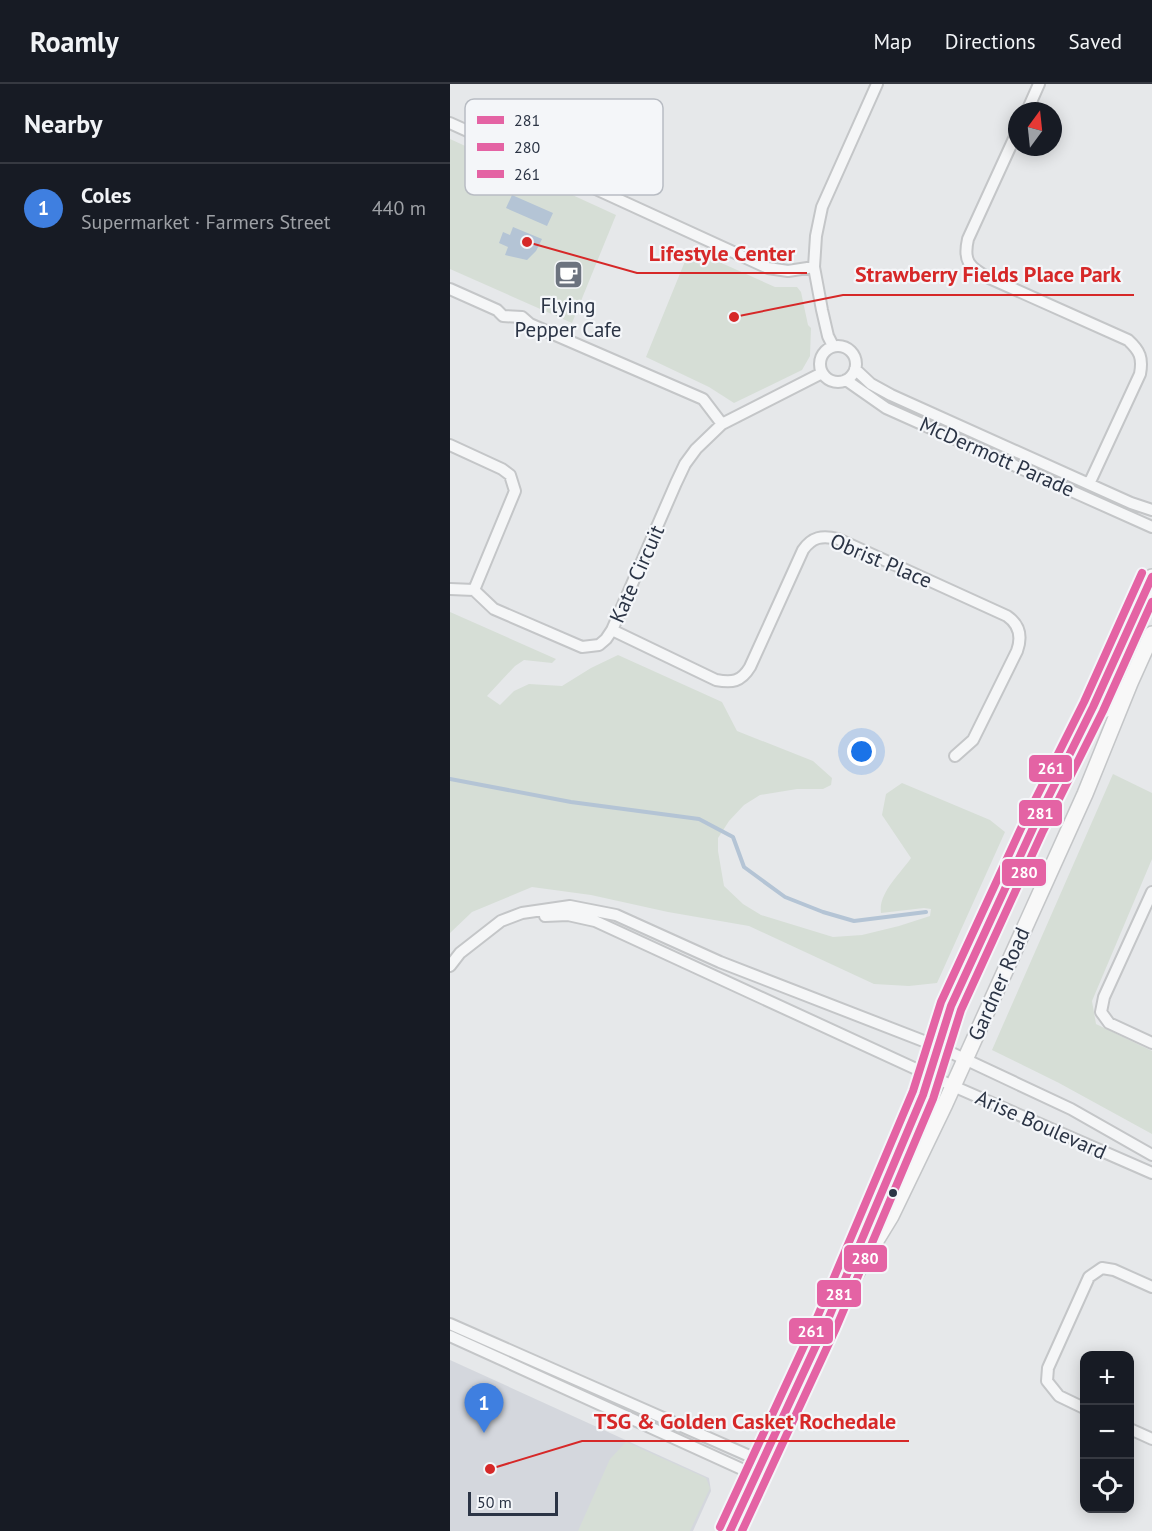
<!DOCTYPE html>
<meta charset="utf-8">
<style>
:root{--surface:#171b24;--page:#242831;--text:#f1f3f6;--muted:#9ea1a6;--line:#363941;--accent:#0f766e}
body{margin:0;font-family:"PT Sans",sans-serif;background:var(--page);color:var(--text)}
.controls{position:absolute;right:18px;bottom:18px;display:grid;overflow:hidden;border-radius:12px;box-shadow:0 3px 15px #0003}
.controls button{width:54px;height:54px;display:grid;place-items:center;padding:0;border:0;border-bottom:2px solid var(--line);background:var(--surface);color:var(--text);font:30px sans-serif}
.compass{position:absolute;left:558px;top:18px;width:54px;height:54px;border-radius:50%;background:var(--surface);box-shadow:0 3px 15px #0003;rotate:15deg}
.scale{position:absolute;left:18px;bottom:15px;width:90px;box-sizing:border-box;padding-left:6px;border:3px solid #2b3445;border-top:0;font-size:16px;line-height:21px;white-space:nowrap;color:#2b3445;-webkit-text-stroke:4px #f4f6f9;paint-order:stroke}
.you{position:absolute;left:412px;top:668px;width:21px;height:21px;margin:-15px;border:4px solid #fff;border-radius:50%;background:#1a73e8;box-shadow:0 0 0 9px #1a73e833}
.badge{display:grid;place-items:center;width:39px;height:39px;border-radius:50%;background:var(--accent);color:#fff;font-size:20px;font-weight:700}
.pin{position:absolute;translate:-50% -50px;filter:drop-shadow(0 2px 3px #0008)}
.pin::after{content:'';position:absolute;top:32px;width:21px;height:18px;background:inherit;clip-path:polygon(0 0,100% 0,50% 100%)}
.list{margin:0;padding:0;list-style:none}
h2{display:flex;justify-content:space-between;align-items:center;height:78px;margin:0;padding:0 24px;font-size:26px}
h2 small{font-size:20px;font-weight:400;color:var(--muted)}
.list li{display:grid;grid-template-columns:39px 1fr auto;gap:18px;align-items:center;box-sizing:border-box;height:90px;padding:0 24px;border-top:2px solid var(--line)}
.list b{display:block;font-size:22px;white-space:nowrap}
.list p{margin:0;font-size:20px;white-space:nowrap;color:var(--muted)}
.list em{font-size:20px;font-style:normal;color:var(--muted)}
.icon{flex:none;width:33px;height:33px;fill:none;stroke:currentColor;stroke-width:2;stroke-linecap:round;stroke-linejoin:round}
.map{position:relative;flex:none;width:702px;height:1447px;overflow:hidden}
header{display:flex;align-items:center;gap:36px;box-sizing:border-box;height:84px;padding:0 30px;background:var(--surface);border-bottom:2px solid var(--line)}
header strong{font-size:28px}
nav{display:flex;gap:33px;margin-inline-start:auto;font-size:21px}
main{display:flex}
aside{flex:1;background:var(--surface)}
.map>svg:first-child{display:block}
</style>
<header>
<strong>Roamly</strong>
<nav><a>Map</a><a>Directions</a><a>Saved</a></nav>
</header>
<main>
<aside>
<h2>Nearby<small></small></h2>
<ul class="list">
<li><span class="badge" style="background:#3f7fe0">1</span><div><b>Coles</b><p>Supermarket · Farmers Street</p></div><em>440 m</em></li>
</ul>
</aside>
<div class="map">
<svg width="702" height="1447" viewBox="0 0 702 1447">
<rect width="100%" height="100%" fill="#e6e8ea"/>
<path fill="#d4d7dd" d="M0,1276L259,1394L261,1407L243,1447H0Z"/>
<path fill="#d6ded6" d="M0,55L166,131L122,239L0,185Z
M240,165L325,203H347L351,208L358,241L361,244L360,272L352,286L284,319L259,303L196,273Z
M0,528L106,575L102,579L74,576L65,582L37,612L50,621L64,607L79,600L112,602L141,584L168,571L272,618L287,647L363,677L382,694L381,701L373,705H347L310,711L294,721L279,737L268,754V767L274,802L293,820L311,831L383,853L412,851L449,842L480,832L481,825L474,824L431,829C428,809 451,789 461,774L432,731L436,710L452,699L540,736L555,748L487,899L459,902L424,900L299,842L218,828L141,811L82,803L22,828L0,849Z
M663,690L702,709V775L642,917L646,940L702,967V1050L609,999L542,966Z
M176,1358L256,1394L260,1404L240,1447H128L160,1375Z"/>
<path fill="#b4c4d5" d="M62,111L103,129L97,142L56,124Z
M63,143L92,155L86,167L77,176L55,171L58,163L49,159L53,148L60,151Z"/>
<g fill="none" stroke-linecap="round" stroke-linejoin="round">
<path stroke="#b4c4d5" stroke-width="4" d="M0,695L121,718L249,735L283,753L294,783L335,813L373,828L404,837L476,828"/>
<defs>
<path id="street" d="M577,27L589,0
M0,39L88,79L100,87L119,88L126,96L318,184L338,187L364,183
M567,48L518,155C513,177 519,183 537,193L678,256C690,267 693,274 690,290L639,400
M0,205L47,226L53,232L72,233L80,240L253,315L272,340
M383,262L378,252L372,226L364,183L366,152L372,123L427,0
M370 280a18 18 0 1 1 36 0a18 18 0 1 1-36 0Z
M405,285L421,300L441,311L681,419L702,426
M396,296L436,324L702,443
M0,361L52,385L60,391L65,407L24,506
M0,505L24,506L44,525L132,563L149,561L156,555L162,546L226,399L235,380L246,365L272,340L372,289
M162,546L266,596C282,599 291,598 300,583L353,466C362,453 372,451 388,455L557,532C570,541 572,553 567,567L523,656L505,672
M702,808L654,913L651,928L659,939L702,959
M95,832L118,831L145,837L503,1002L702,1089
M0,882L10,869L51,837L72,829L120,822L166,831L270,878L489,963L621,1025L702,1071
M0,1240L313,1378
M0,1252L307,1392
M634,1324L609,1312L597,1297L598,1284L639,1193L652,1184L664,1186L702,1203
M680,1345L702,1355"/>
<path id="secondary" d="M643,623L654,626L660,621L669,604
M402,1196L441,1132L495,1020L635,710L680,599L702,550
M280,1447L376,1240L473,1011L501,922L583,744L643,623L702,493"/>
</defs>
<use href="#street" stroke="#c4c6c8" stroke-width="14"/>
<use href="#secondary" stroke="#c4c6c8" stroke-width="18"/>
<use href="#street" stroke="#f5f6f7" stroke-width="10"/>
<use href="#secondary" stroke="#f8f8f8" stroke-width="15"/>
<defs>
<path id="bus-1" d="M280,1447L376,1240L473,1011L501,922L583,744L643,623L702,493"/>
<path id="bus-2" d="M292,1447L386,1244L483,1015L511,926L592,749L653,627L702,518"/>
<path id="bus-3" d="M270,1443L366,1236L463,1007L491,918L573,740L634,618L692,489"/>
</defs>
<use href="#bus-1" stroke="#f4f6f9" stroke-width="12"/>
<use href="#bus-2" stroke="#f4f6f9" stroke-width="12"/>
<use href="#bus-3" stroke="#f4f6f9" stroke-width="12"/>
<use href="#bus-1" stroke="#e463a4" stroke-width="8"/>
<use href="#bus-2" stroke="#e463a4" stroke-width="8"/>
<use href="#bus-3" stroke="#e463a4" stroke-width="8"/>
</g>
<defs>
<symbol id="cafe-square" viewBox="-11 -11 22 22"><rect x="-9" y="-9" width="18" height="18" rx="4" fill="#6c737f" stroke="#f4f6f9"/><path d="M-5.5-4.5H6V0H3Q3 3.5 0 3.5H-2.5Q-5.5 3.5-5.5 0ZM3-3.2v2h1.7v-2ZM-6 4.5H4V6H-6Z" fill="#fff"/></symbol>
</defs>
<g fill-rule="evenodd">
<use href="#cafe-square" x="102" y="174" width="33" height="33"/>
</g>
<circle fill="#2b3445" stroke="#f4f6f9" stroke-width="2" cx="443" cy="1109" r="5"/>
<g text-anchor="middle" stroke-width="4.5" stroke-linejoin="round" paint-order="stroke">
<g font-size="21" fill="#2b3445" stroke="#f4f6f9">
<text x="118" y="229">Flying<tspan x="118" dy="24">Pepper Cafe</tspan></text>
</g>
<g font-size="21" fill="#2b3445" stroke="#f4f6f9">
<text transform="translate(547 373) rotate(24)" y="7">McDermott Parade</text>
<text transform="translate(431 477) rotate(23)" y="7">Obrist Place</text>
<text transform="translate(187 490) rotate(-66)" y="7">Kate Circuit</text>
<text transform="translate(549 900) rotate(-66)" y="7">Gardner Road</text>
<text transform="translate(591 1041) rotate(24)" y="7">Arise Boulevard</text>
</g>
</g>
<rect x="15" y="15" width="198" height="96" rx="9" fill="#f4f6f9" stroke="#b8bcc3" stroke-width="1.5"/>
<rect x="27" y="32" width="27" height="8" fill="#e463a4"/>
<rect x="27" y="59" width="27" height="8" fill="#e463a4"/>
<rect x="27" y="86" width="27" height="8" fill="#e463a4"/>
<g font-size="16" fill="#2b3445">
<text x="64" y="42">281</text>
<text x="64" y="69">280</text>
<text x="64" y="96">261</text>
</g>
<path fill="none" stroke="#d62828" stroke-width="2" d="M77 158L187 189H357M284 233L393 211H684M40 1385L132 1357H459"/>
<g fill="#d62828" stroke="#f4f6f9" stroke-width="2">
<circle cx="77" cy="158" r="6"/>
<circle cx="284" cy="233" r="6"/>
<circle cx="40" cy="1385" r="6"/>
</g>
<g font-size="22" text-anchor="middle" font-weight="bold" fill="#d62828" stroke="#f4f6f9" stroke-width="4.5" stroke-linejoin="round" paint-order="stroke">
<text x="272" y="177">Lifestyle Center</text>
<text x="538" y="198">Strawberry Fields Place Park</text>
<text x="295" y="1345">TSG &amp; Golden Casket Rochedale</text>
</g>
<g stroke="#f4f6f9" stroke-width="2">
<rect x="578" y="670" width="45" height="29" rx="6" fill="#e463a4"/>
<rect x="568" y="715" width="45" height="28" rx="6" fill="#e463a4"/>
<rect x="551" y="774" width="46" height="29" rx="6" fill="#e463a4"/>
<rect x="393" y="1160" width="45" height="29" rx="6" fill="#e463a4"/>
<rect x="366" y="1195" width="46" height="29" rx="6" fill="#e463a4"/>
<rect x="338" y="1233" width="46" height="28" rx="6" fill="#e463a4"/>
</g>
<g font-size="16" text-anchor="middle" font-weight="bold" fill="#fff">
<text x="601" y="690">261</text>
<text x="590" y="735">281</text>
<text x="574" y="794">280</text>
<text x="415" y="1180">280</text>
<text x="389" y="1216">281</text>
<text x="361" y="1253">261</text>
</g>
</svg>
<div class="controls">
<button>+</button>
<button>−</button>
<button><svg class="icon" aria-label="locate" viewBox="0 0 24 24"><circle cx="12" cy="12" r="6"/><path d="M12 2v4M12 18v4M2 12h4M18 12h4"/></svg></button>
</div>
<svg class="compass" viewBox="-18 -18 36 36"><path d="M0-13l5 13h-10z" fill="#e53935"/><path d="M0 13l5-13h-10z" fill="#9ea1a6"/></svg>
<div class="scale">50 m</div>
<div class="you"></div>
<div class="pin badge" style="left:34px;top:1349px;background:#3f7fe0">1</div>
</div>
</main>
